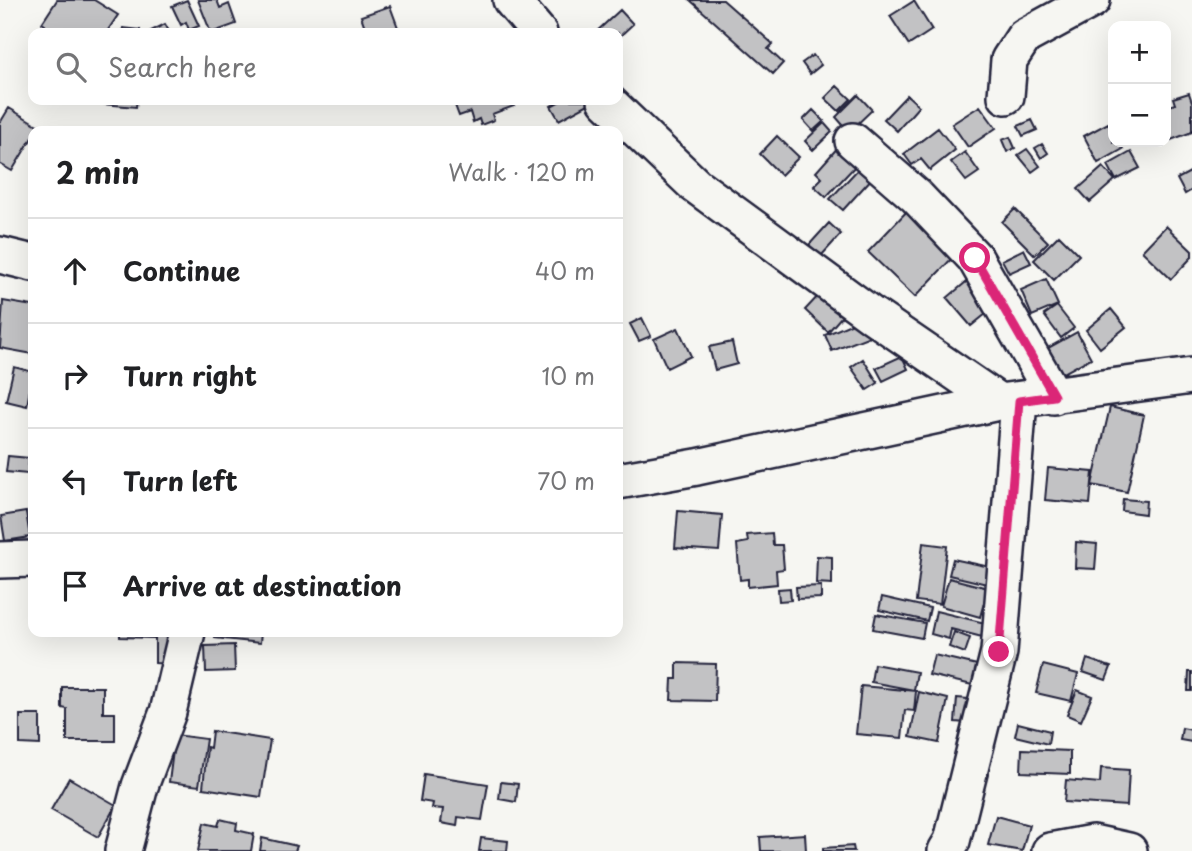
<!DOCTYPE html>
<meta charset="utf-8">
<style>
:root{--surface:#fff;--page:#f6f6f6;--text:#202124;--muted:#757577;--line:#e0e0e0}
body{margin:0;font-family:"Playpen Sans",sans-serif;background:var(--page);color:var(--text)}
.controls{position:absolute;right:21px;top:21px;display:grid;overflow:hidden;border-radius:14px;box-shadow:0 7px 28px #0002}
.controls button{width:63px;height:63px;display:grid;place-items:center;padding:0;border:0;border-bottom:2px solid var(--line);background:var(--surface);color:var(--text);font:35px sans-serif}
.stop{position:absolute;width:21px;height:21px;margin:-16px;border:5px solid #db2777;border-radius:50%;background:#fff}
.stop.end{background:#db2777;border-color:#fff;box-shadow:0 2px 7px #0008}
.list{margin:0;padding:0;list-style:none}
h2{display:flex;justify-content:space-between;align-items:center;height:91px;margin:0;padding:0 28px;font-size:30px}
h2 small{font-size:23px;font-weight:400;color:var(--muted)}
.list li{display:grid;grid-template-columns:46px 1fr auto;gap:21px;align-items:center;box-sizing:border-box;height:105px;padding:0 28px;border-top:2px solid var(--line)}
.list b{display:block;font-size:26px;white-space:nowrap}
.list em{font-size:23px;font-style:normal;color:var(--muted)}
.icon{flex:none;width:38px;height:38px;fill:none;stroke:currentColor;stroke-width:2;stroke-linecap:round;stroke-linejoin:round}
.map{position:relative;flex:none;width:1192px;height:851px;overflow:hidden}
.search{position:absolute;background:var(--surface);box-shadow:0 7px 28px #0002;left:28px;top:28px;width:595px;height:77px;display:flex;align-items:center;gap:18px;box-sizing:border-box;padding:0 24px;border-radius:14px;color:var(--muted);font-size:26px}
.panel{position:absolute;background:var(--surface);box-shadow:0 7px 28px #0002;left:28px;top:126px;width:595px;height:511px;border-radius:14px}
.map>svg:first-child{display:block}
</style>
<div class="map">
<svg width="1192" height="851" viewBox="0 0 1192 851">
<rect width="100%" height="100%" fill="#f6f6f2"/>
<filter id="ink" filterUnits="userSpaceOnUse"><feTurbulence type="fractalNoise" baseFrequency=".0143" numOctaves="2"/><feDisplacementMap in="SourceGraphic" scale="14" xChannelSelector="R" yChannelSelector="G"/><feConvolveMatrix kernelMatrix="1 2 1 2 8 2 1 2 1" color-interpolation-filters="sRGB"/></filter>
<g filter="url(#ink)">
<path fill="#c2c2c4" stroke="#22223b" stroke-width="2" d="M57,0H94L118,15L106,33H40L45,25L42,23Z
M187,0L199,26L189,30L186,22L181,25L172,6Z
M198,0H217L220,8L229,4L236,24L211,33Z
M690,0H723L773,44L768,49L783,63L773,74Z
M914,1L932,30L909,45L890,16Z
M390,6L400,33H367L361,16Z
M620,10L633,24L618,38V33H595Z
M165,24L170,33H153L151,31Z
M123,28L140,30V33H123Z
M813,55L821,65L810,74L802,63Z
M837,86L851,99L839,111L825,98Z
M1189,93L1192,102V132L1171,140L1166,125V107L1175,104L1173,98Z
M858,95L872,110L849,132L836,117Z
M907,95L919,106L897,131L884,119Z
M93,100H137L136,107L92,103Z
M453,100H512L514,106L492,114L494,120L481,125L479,119L473,122L470,112L459,116Z
M562,100H593L594,101L559,120L551,106Z
M980,106L996,128L968,147L952,124Z
M9,108L39,126L12,171L0,164V123Z
M813,110L824,121L813,131L803,120Z
M1032,120L1037,130L1023,136L1018,126Z
M824,123L832,132L813,150L805,141Z
M1108,123L1113,132V142H1118L1123,149L1098,163L1084,136Z
M938,128L955,150L930,170L921,159L912,165L904,154Z
M777,136L799,157L781,175L760,154Z
M1010,137L1015,148L1007,152L1002,140Z
M1042,144L1048,153L1041,158L1035,148Z
M840,145L859,162L826,197L814,186L822,178L816,172Z
M1027,149L1040,166L1032,172L1018,155Z
M965,152L979,172L966,181L951,162Z
M1131,152L1140,168L1116,180L1108,165Z
M862,165L874,176L843,210L830,199Z
M1103,167L1115,180L1090,202L1078,189Z
M1192,171V190L1185,194L1177,179Z
M910,208L957,253L915,297L868,252Z
M1015,209L1048,242L1035,255L1002,222Z
M829,223L841,234L821,256L809,245Z
M1166,226L1192,251V257L1171,279L1142,251Z
M1059,235L1079,255L1054,280L1034,260Z
M1024,249L1031,263L1009,273L1002,260Z
M972,277L997,305L971,326L947,298Z
M1046,279L1058,305L1032,316L1021,290Z
M820,294L842,316L828,332L805,310Z
M3,301L33,306V354L0,348Z
M1057,306L1074,328L1061,338L1044,315Z
M1111,309L1126,327L1100,348L1086,330Z
M642,318L651,336L639,341L630,324Z
M862,319L870,336L832,351L825,335Z
M678,328L691,356L667,368L654,339Z
M1077,332L1091,358L1062,374L1048,348Z
M732,342L737,364L715,370L709,347Z
M902,356L908,369L883,381L876,368Z
M863,359L878,383L867,390L851,367Z
M14,367L33,372L27,406L6,401Z
M1110,407L1144,415L1127,492L1092,485Z
M8,456L29,458L28,474L6,472Z
M1048,468L1093,472L1090,504L1045,500Z
M1123,499L1146,501L1145,514L1122,511Z
M678,511L722,515L719,551L675,548Z
M26,512L30,537L5,541L1,516Z
M772,533L773,545H782L784,569L776,570L777,584L748,587V579L740,580L737,544L748,542L747,535Z
M1076,542L1097,544L1095,569L1075,568Z
M923,543L947,546L940,604L916,601Z
M817,556L832,557V584L816,583Z
M953,559L990,567L987,584L949,575Z
M949,578L988,588L980,617L941,606Z
M821,586V598L797,599L796,587Z
M790,588L791,600L779,601L778,589Z
M882,597L930,608L927,621L879,610Z
M936,611L989,624L986,638L951,629L949,639L931,634Z
M876,614L925,623L922,638L873,629Z
M120,632H174L173,664L155,663V638L120,637Z
M215,632H261L260,643L215,638Z
M954,632L970,638L965,653L949,647Z
M234,645L235,671L206,672L205,646Z
M934,655L986,667L981,687L929,675Z
M1087,659L1111,667L1106,680L1083,672Z
M677,663L716,664L715,701L671,700L672,679H677Z
M874,664L917,672L914,690L871,682Z
M1043,665L1078,674L1071,701L1036,693Z
M1189,672H1192V691H1188Z
M861,686L916,691L914,711L905,710L902,738L856,734Z
M62,687H103V713H115V741H67V709L62,708Z
M1077,690L1092,696L1081,721L1067,715Z
M919,692L948,699L939,743L910,737Z
M957,698L980,700L978,724L955,722Z
M20,715H40V745L20,744Z
M1018,723L1050,731L1048,744L1015,736Z
M1182,728L1192,730V742L1180,740Z
M212,731L270,740L261,797L203,788L207,747L210,748Z
M175,735L206,739L199,786L169,782Z
M1022,749L1070,751V774L1021,772Z
M1101,768L1129,770L1127,806L1064,802L1066,780L1100,783Z
M424,774L488,784L482,820L458,817L457,826L441,823L443,809L432,808L433,803L420,801Z
M69,778L116,805L98,837L51,810Z
M501,782L518,784L516,802L499,799Z
M996,816L1029,825L1022,851L988,845Z
M220,819L237,823L236,830L254,834L251,851H198L204,823L218,826Z
M805,834L806,851H761L760,837Z
M262,838L297,846L295,851H260Z
M481,838L508,841L507,851H479Z
M853,846L854,851H823V848Z"/>
<g fill="none" stroke-linecap="round" stroke-linejoin="round">
<defs>
<path id="minor" d="M511,0L539,33
M1006,96L1009,60L1024,37L1092,0
M606,100L695,185L872,315L999,402
M853,141L916,196L975,258L1054,396
M0,255L33,263
M618,481L697,467L999,402L1192,376
M0,560L33,559
M123,851L140,786L168,712L187,632
M946,851L952,841L999,652L1019,401
M1050,851L1093,843L1129,851"/>
</defs>
<use href="#minor" stroke="#22223b" stroke-width="40"/>
<use href="#minor" stroke="#f6f6f2" stroke-width="35"/>
</g>
</g>
<g fill="none" stroke-linecap="round" stroke-linejoin="round" filter="url(#ink)">
<path stroke="#db2777" stroke-width="9" d="M975,258L1054,396L1019,401L999,652"/>
</g>
</svg>
<div class="controls">
<button>+</button>
<button>−</button>
</div>
<div class="stop" style="left:975px;top:258px"></div>
<div class="stop end" style="left:999px;top:652px"></div>
<div class="search"><svg class="icon" aria-label="search" viewBox="0 0 24 24"><circle cx="10" cy="10" r="6"/><path d="M15 15l6 6"/></svg>Search here</div>
<section class="panel">
<h2>2 min<small>Walk · 120 m</small></h2>
<ul class="list">
<li><svg class="icon" aria-label="ahead" viewBox="0 0 24 24"><path d="M12 20V5M6 11l6-6 6 6"/></svg><div><b>Continue</b></div><em>40 m</em></li>
<li><svg class="icon" aria-label="right" viewBox="0 0 24 24"><path d="M7 20v-9h11M14 6l5 5-5 5"/></svg><div><b>Turn right</b></div><em>10 m</em></li>
<li><svg class="icon" aria-label="left" viewBox="0 0 24 24"><path d="M17 20v-9H6M10 6l-5 5 5 5"/></svg><div><b>Turn left</b></div><em>70 m</em></li>
<li><svg class="icon" aria-label="arrive" viewBox="0 0 24 24"><path d="M6 21V4h12l-3 4 3 4H6"/></svg><div><b>Arrive at destination</b></div></li>
</ul>
</section>
</div>
